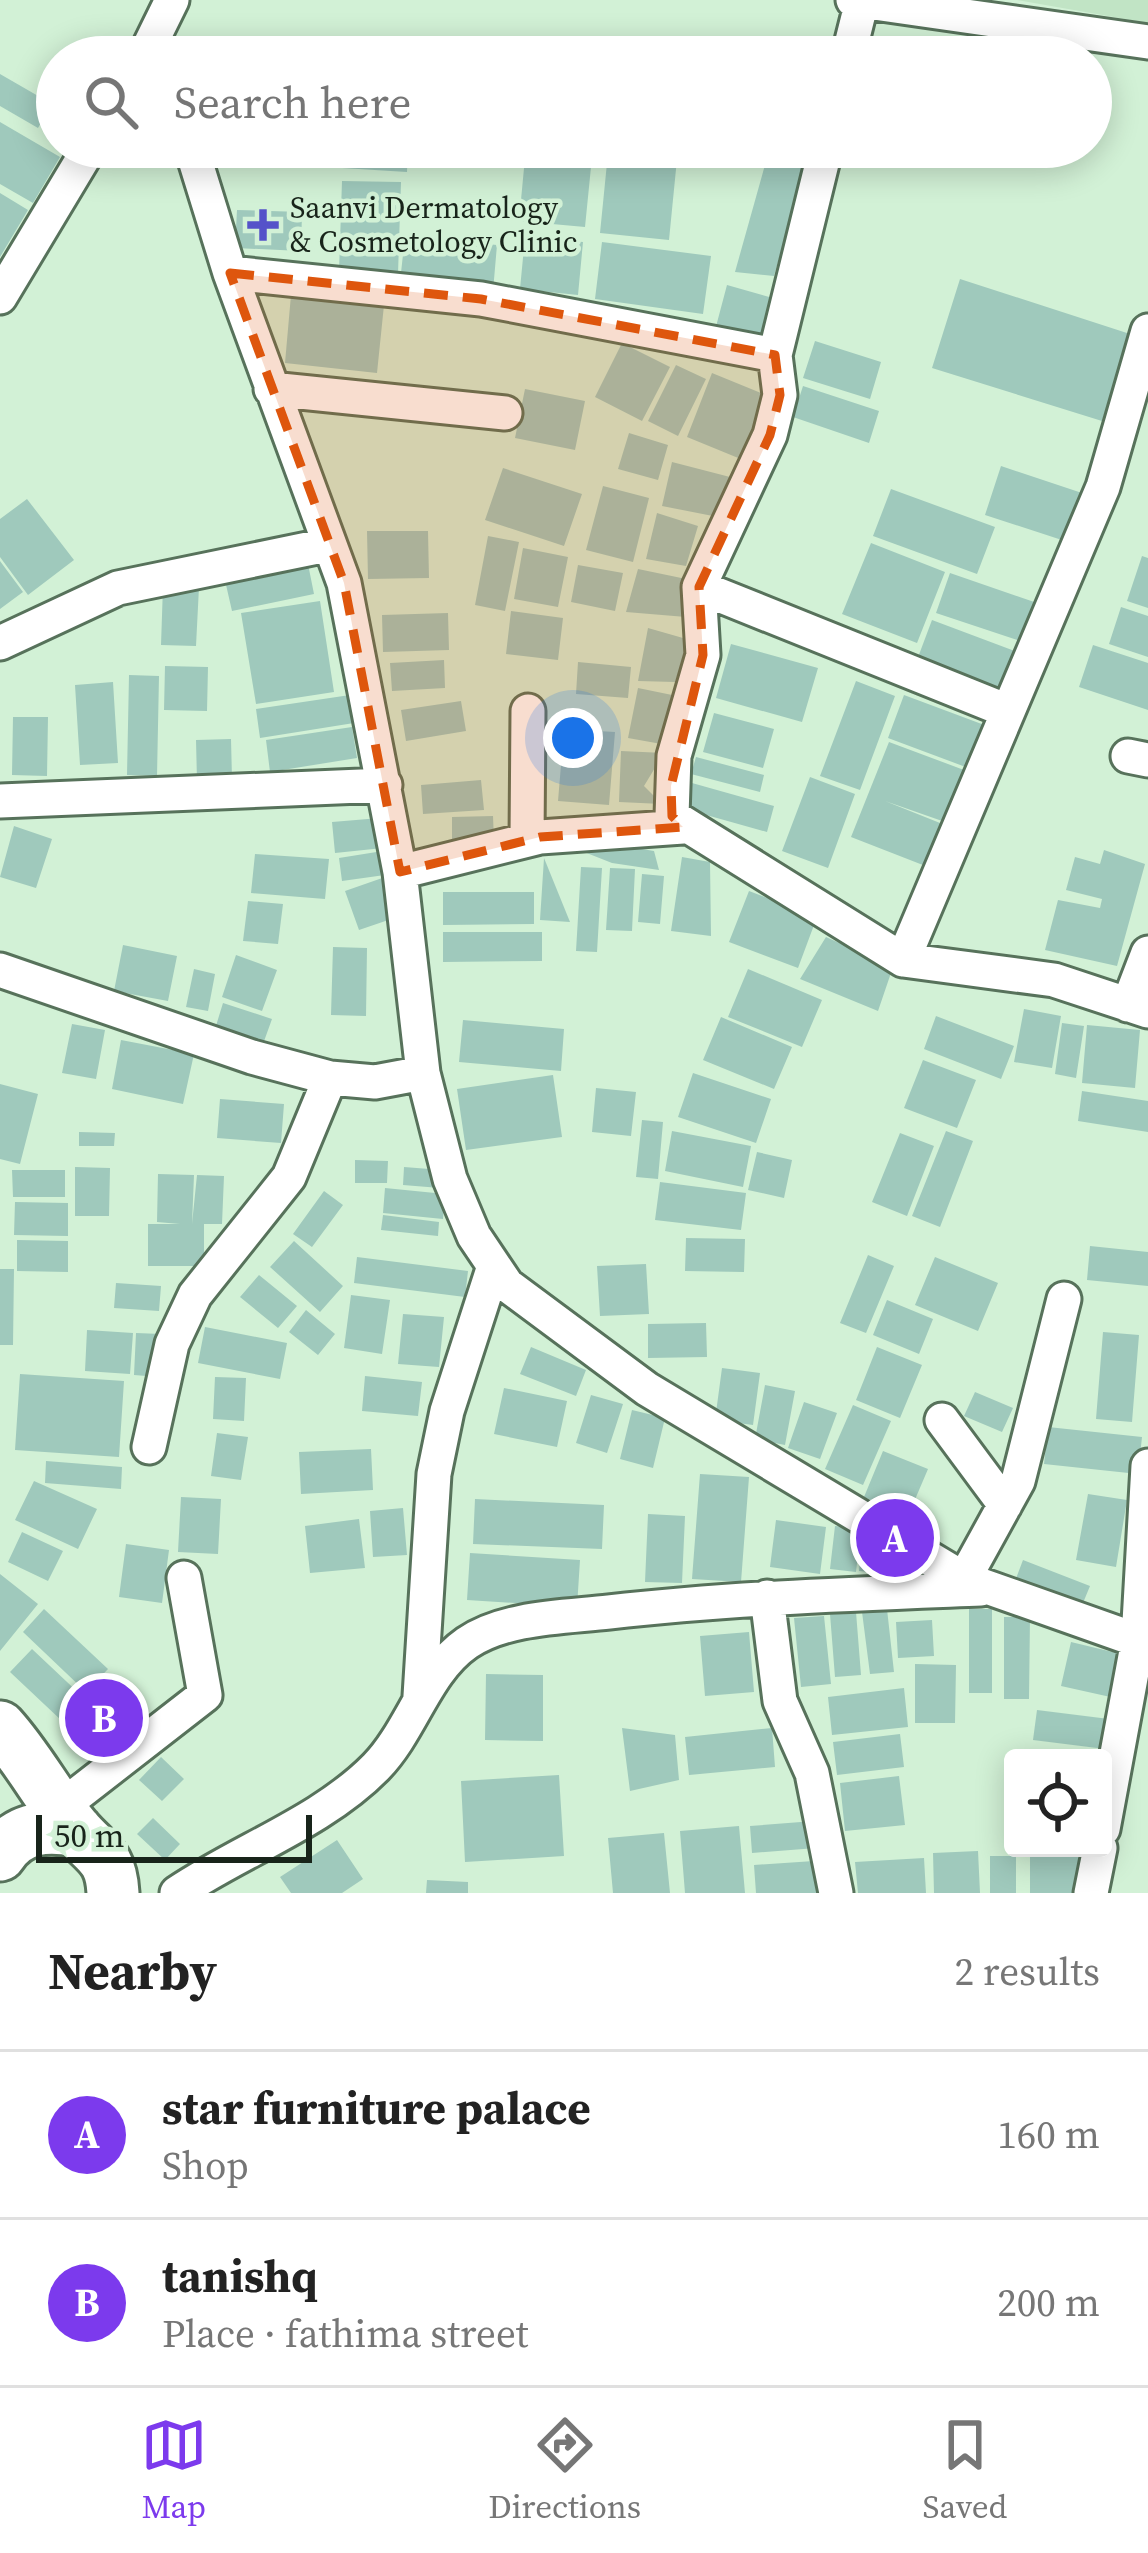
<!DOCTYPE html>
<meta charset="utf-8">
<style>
:root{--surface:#fff;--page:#f6f6f6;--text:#222;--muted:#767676;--line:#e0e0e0;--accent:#7c3aed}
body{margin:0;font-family:"Source Serif 4",serif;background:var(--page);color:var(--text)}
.controls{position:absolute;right:36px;bottom:36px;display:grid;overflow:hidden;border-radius:12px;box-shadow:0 6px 30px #0003}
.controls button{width:108px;height:108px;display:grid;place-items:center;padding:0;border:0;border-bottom:3px solid var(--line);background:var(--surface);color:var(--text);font:60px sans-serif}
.scale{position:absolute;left:36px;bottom:30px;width:276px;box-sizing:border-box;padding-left:12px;border:6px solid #18241a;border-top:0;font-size:33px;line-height:42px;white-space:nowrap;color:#18241a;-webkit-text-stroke:9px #d2f1d6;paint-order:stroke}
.you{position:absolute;left:573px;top:738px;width:42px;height:42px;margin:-30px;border:9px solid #fff;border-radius:50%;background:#1a73e8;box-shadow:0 0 0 18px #1a73e833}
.badge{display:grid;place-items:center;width:78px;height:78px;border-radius:50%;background:var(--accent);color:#fff;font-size:39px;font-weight:700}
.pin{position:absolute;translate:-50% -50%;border:6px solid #fff;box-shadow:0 3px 12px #0006}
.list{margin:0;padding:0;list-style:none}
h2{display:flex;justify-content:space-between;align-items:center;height:156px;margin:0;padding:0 48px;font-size:51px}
h2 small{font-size:39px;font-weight:400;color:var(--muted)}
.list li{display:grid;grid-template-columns:78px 1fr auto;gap:36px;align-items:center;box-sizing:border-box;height:168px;padding:0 48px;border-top:3px solid var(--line)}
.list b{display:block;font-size:45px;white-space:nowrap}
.list p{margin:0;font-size:39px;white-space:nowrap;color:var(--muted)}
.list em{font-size:39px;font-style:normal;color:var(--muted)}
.icon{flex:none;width:66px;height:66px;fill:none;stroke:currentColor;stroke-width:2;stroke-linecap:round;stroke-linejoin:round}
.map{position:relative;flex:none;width:1148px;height:1893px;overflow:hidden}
.search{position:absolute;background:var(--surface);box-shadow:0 6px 30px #0003;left:36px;right:36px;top:36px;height:132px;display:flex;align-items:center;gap:30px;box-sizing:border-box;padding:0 42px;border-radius:66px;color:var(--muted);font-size:45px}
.sheet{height:492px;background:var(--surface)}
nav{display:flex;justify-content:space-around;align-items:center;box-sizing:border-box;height:168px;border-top:3px solid var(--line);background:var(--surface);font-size:33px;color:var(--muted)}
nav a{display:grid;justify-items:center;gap:6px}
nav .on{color:var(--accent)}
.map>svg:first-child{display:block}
</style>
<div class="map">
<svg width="1148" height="1893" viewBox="0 0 1148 1893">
<rect width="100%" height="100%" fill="#d2f1d6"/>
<path fill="#c1e4c5" d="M1017,0H1148V23L1142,22Z"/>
<path fill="#9fc9bc" d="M0,74L52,104L38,128L0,106Z
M0,122L60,157L33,203L0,184Z
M343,147H408L407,172L342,168Z
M526,147H593L585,227L519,221Z
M770,147H811L774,276L735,272Z
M608,153L677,159L669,240L600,233Z
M342,181L401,182L398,274L339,272Z
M0,193L28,210L0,257Z
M237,210L302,212L301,251L235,248Z
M405,236L497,245L493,291L400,282Z
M525,237L583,242L578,295L520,289Z
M602,242L711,256L703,314L595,299Z
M960,279L1130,334L1102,421L932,368Z
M727,285L773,298L760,338L714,334Z
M291,295L384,305L377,373L285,363Z
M815,341L881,362L870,399L803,378Z
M622,343L670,367L642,421L595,397Z
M676,365L706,379L678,436L648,421Z
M712,373L773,398L748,462L687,437Z
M803,386L879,411L869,443L793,417Z
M525,389L585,401L575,450L515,438Z
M629,433L668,445L658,480L618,469Z
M672,462L730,477L718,517L662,506Z
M1001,466L1085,494L1068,542L985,515Z
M503,468L582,494L564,546L485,520Z
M603,486L649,498L633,562L586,550Z
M891,489L995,527L977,574L873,536Z
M27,499L74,560L28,595L0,557V519Z
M657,513L698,526L686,566L646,559Z
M367,531H428L429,578L368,579Z
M488,536L519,542L505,611L475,605Z
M871,543L945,572L917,643L842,614Z
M523,548L568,557L558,607L514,599Z
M1142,556L1148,558V608L1127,601Z
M307,559L314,594L232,611L224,576Z
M0,561L23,592L0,609Z
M578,565L623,573L615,611L571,602Z
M638,569L691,580L686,617L626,612Z
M950,573L1040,604L1026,643L936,613Z
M163,586L199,587L196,646L161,645Z
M320,601L334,692L256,704L241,613Z
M1121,607L1148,616V657L1109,644Z
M511,611L563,618L558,660L506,654Z
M448,613L449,650L383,652L382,615Z
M932,620L1023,654L1007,693L917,660Z
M648,628L690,640L675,682L638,681Z
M731,644L818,668L802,722L716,698Z
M1093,645L1148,663V710L1079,687Z
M444,660L445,688L392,691L390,663Z
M578,662L631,667L628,698L576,694Z
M165,666L208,667L207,711L164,710Z
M129,675L159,676L157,776L127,775Z
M856,681L895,696L860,790L820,776Z
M113,682L118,763L80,765L75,685Z
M638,688L677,696L667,745L628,738Z
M350,695L354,723L260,738L256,709Z
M904,695L987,726L971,769L888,738Z
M461,701L466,731L406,741L401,710Z
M714,713L774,729L763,768L703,752Z
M13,717H48L47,776L12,775Z
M352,727L357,758L270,772L266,740Z
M564,729L615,732L609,805L558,801Z
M231,739L232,779L197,781L196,740Z
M889,742L964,770L945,822L885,801L945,825L928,867L851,837Z
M621,751L664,753L644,786L662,804L619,802Z
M696,757L764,775L760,792L691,774Z
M810,777L855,794L828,868L782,851Z
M481,780L484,810L423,814L421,785Z
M692,783L774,806L767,832L685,809Z
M493,816L494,841L452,842V817Z
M380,818L383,848L335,853L332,822Z
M14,826L52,839L36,888L0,877Z
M618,845L654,851L659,870L612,863L574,848Z
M389,850L392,874L342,881L339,858Z
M1104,850L1145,864L1117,966L1045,950L1058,900L1100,908L1102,899L1066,890L1075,857L1100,864Z
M255,854L329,859L325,899L251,893Z
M682,857L710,862L711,936L671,931Z
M544,858L570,922L540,920Z
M581,867L602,868L597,952L576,951Z
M610,868L635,869L632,931L606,930Z
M642,874L664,876L660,924L638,922Z
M388,876L403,915L359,930L345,891Z
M749,891L817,917L798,968L729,942Z
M443,892H534V924L443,925Z
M248,901L283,904L278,944L243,941Z
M443,932H542V961L443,962Z
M826,937L893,967L878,1011L800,979Z
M123,945L177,956L168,1001L114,991Z
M333,947L367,948L366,1016L331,1015Z
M236,955L277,970L262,1011L222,997Z
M194,969L215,974L208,1011L186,1007Z
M748,969L822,1000L802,1047L728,1017Z
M223,1003L272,1019L263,1044L215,1029Z
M1024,1009L1061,1016L1052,1068L1014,1062Z
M936,1016L1014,1046L1001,1079L924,1049Z
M721,1017L792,1047L774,1089L703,1060Z
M463,1020L564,1029L561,1071L459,1062Z
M1062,1023L1084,1026L1076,1078L1055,1074Z
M72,1024L105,1030L96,1079L62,1073Z
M1087,1025L1140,1030L1135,1088L1082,1083Z
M121,1040L194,1054L183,1104L112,1089Z
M923,1060L976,1080L957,1128L904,1108Z
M693,1073L771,1099L756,1143L678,1117Z
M553,1075L562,1137L466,1150L457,1089Z
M0,1084L38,1094L20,1164L0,1159Z
M596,1088L636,1092L631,1136L592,1132Z
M1082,1091L1148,1101V1132L1078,1121Z
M220,1099L284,1104L281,1143L217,1138Z
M642,1120L663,1122L658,1179L636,1177Z
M672,1131L751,1146L743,1187L665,1171Z
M946,1131L973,1141L940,1227L912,1216Z
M79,1132L115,1133L114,1146H79Z
M900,1133L934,1146L907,1216L872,1202Z
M757,1152L792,1160L784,1198L748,1190Z
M355,1160L388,1161L387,1183H355Z
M75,1167L110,1168L109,1216H75Z
M404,1167L442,1170L440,1188L403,1185Z
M12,1170H65V1197H13Z
M158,1174L194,1175L192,1224L197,1175L224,1176L222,1224H204V1266H148V1224H180L157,1222Z
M660,1182L746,1193L741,1230L655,1220Z
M385,1188L445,1194L443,1219L383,1213Z
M324,1191L343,1205L312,1247L293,1234Z
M15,1202L68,1203V1236L14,1235Z
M383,1215L439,1222L438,1236L381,1230Z
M686,1238L745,1239L744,1272L685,1271Z
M17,1240L68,1241V1272L17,1271Z
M294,1241L343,1286L320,1312L270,1267Z
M1090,1246L1148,1252V1286L1087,1280Z
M868,1255L894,1266L866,1333L840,1323Z
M357,1257L468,1271L465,1297L354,1283Z
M935,1257L998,1283L978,1331L915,1305Z
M646,1264L649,1314L600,1316L597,1266Z
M0,1269H14L13,1345H0Z
M259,1275L297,1306L278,1328L240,1297Z
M116,1283L161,1286L159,1311L114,1308Z
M351,1295L390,1300L382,1354L344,1348Z
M887,1300L933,1319L919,1354L873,1335Z
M306,1310L335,1334L318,1355L289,1332Z
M403,1314L444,1317L439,1367L398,1364Z
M706,1323L707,1357L648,1358V1324Z
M205,1327L287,1343L280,1379L198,1363Z
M87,1330L133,1333L130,1374L85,1371Z
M1103,1332L1139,1335L1132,1422L1096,1419Z
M136,1333L161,1334L159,1377L134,1375Z
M531,1347L586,1370L576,1396L520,1374Z
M877,1347L922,1365L900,1418L856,1400Z
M722,1368L760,1373L753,1425L715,1420Z
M20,1374L124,1381L119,1457L15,1450Z
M365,1376L422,1382L418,1416L362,1411Z
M215,1377L246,1378L244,1421L213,1419Z
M765,1385L795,1391L785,1445L755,1439Z
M504,1388L567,1401L557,1447L494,1434Z
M975,1392L1013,1408L1002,1432L964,1416Z
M591,1395L623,1404L607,1453L576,1443Z
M804,1402L837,1413L820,1459L788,1448Z
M853,1405L891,1421L863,1485L825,1469Z
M632,1410L665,1418L653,1468L620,1459Z
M1048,1427L1142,1437L1138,1474L1044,1464Z
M217,1433L248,1437L241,1480L211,1476Z
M371,1449L373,1490L301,1494L299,1452Z
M883,1451L928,1469L908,1516L864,1497Z
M46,1461L122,1467L121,1489L45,1483Z
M700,1474L749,1477L741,1582L692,1579Z
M34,1481L97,1509L78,1549L15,1520Z
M1088,1494L1127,1500L1116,1567L1076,1560Z
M181,1497L221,1499L218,1554L178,1552Z
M475,1499L604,1505L602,1549L473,1544Z
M403,1508L407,1555L373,1557L370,1511Z
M648,1514L685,1516L682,1583L645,1582Z
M359,1519L365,1568L310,1573L305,1526Z
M776,1520L826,1527L820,1574L770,1567Z
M835,1526L861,1528L856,1572L830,1569Z
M22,1532L63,1551L48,1581L8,1562Z
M862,1541L903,1545L900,1575L859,1571Z
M126,1544L169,1550L162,1603L119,1597Z
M470,1553L580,1560L577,1607L467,1600Z
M1023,1560L1090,1586L1078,1615L1012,1589Z
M0,1574L38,1604L0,1651Z
M44,1609L108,1669L86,1692L23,1632Z
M887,1609L894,1672L870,1674L862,1612Z
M969,1609H992V1693H969Z
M856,1612L861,1675L835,1677L830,1614Z
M824,1616L831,1684L801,1687L794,1618Z
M1004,1617H1030L1029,1699H1004Z
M932,1620L934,1656L898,1658L896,1622Z
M749,1632L754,1692L705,1696L700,1636Z
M1071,1642L1125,1655L1115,1698L1061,1686Z
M32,1649L84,1698L62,1721L10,1672Z
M915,1664L956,1665L955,1723H915Z
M486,1674L543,1675V1741L485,1740Z
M107,1680L141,1713L101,1755L66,1723Z
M904,1688L908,1727L832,1735L828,1697Z
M1037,1710L1109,1719L1105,1749L1033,1740Z
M622,1728L675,1735L679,1780L630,1791Z
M772,1728L775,1767L689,1775L685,1737Z
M900,1734L904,1767L837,1775L833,1742Z
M161,1757L184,1779L162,1801L139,1780Z
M559,1775L564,1856L465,1862L461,1781Z
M899,1776L905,1825L845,1831L840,1783Z
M153,1818L180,1844L165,1860L137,1834Z
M814,1821L816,1848L752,1853L750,1826Z
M739,1826L745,1893H685L680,1831Z
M664,1833L670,1893H613L608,1838Z
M337,1840L363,1879L342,1893H291L280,1877Z
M1030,1848H1078V1893H1030Z
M978,1851L980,1893H934L933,1853Z
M990,1856H1016V1893H990Z
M924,1858L926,1893H858L855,1862Z
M814,1861L816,1893H756L754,1865Z
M427,1880L468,1882V1893H426Z"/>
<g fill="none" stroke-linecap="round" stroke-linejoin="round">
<defs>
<path id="street" d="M853,0L1148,42
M144,57L172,0
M848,57L862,1
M191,147L230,273L344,583L400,872L423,1073L450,1179L474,1236L507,1285L647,1389L964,1579L1148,1644
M826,147L775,355L780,395L770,435L699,587L703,655L674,756L672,816L903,960
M230,273L481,299L775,355
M0,297L90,147
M1148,331L1103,487L903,960L1054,980L1148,1011
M271,389L505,413
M699,587L1005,710
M0,643L118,588L327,545
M1128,756L1148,760
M0,801L385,785
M527,840L528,711
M400,872L540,837L683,827
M0,970L252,1057L330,1078
M1128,1005L1148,953
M942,1420L1005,1505
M149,1447L172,1344L195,1295L289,1177L330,1078L375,1082L423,1073
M964,1579L1018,1481L1064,1299
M767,1597L780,1701L812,1773L836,1893
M420,1696L434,1474L447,1411L493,1269
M61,1807L205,1695L184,1578
M1103,1829L1138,1640L1148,1466
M177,1893C241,1850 322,1822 376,1767C412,1730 425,1672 467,1643C505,1617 565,1617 609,1612C733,1598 856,1594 981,1589
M1091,1893L1100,1848"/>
<path id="primary" d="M0,1727C29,1759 48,1797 75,1829C96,1854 111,1855 113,1893
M0,1855C18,1827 47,1825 77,1831"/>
</defs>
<use href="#street" stroke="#57725b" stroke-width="39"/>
<use href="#primary" stroke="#57725b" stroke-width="57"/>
<use href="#street" stroke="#fff" stroke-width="33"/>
<use href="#primary" stroke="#fff" stroke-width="51"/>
</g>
<path fill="#de560d" fill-opacity="0.2" stroke="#de560d" stroke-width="9" stroke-dasharray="24 15" stroke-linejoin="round" d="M230,273L481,299L775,355L780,395L770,435L699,587L703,655L671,786L672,816L683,827L540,837L400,872L344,583Z"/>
<path fill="#5552c9" stroke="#d2f1d6" stroke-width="4.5" d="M257 207h12v12h12v12h-12v12h-12v-12h-12v-12h12z"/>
<g text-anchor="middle" stroke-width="9" stroke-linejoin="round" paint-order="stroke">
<g font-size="30" fill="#18241a" stroke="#d2f1d6" text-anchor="start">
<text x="290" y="218">Saanvi Dermatology<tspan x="290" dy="34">&amp; Cosmetology Clinic</tspan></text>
</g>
</g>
</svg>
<div class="controls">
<button><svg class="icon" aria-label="locate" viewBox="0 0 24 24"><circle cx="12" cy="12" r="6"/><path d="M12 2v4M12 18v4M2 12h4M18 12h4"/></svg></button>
</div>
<div class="scale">50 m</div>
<div class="you"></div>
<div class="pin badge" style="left:895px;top:1538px">A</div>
<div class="pin badge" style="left:104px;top:1718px">B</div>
<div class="search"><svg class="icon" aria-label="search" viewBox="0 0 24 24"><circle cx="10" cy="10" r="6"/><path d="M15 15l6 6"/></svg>Search here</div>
</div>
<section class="sheet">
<h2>Nearby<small>2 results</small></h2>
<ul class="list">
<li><span class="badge">A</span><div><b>star furniture palace</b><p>Shop</p></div><em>160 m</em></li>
<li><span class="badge">B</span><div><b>tanishq</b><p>Place · fathima street</p></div><em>200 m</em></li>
</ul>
</section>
<nav>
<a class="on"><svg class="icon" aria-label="map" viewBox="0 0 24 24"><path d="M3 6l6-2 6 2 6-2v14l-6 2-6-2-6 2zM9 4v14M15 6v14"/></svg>Map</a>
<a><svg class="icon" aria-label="directions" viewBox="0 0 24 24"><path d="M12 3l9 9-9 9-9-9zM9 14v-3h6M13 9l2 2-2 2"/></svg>Directions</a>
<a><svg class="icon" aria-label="saved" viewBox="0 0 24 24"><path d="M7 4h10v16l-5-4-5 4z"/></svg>Saved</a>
</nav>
